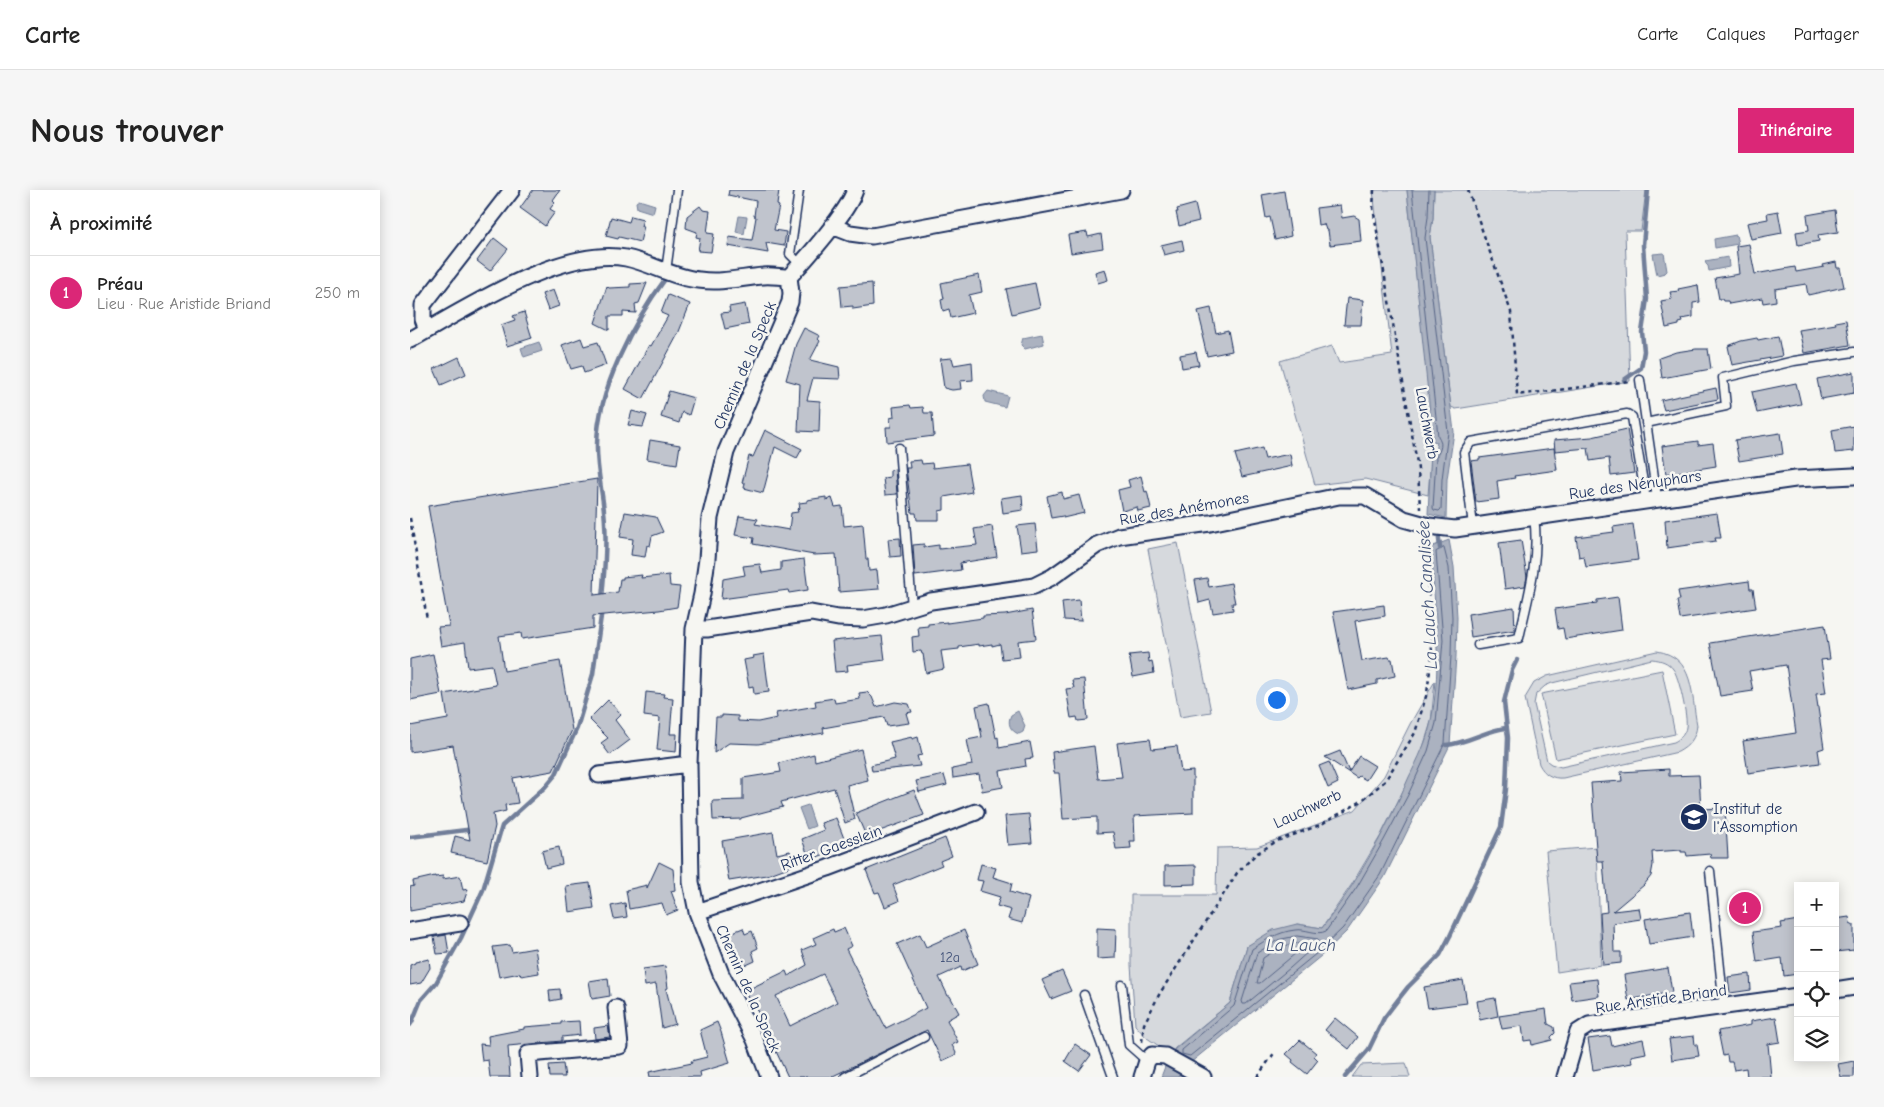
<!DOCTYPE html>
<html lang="fr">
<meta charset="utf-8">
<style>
:root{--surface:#fff;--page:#f6f6f6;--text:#222;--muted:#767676;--line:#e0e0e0;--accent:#db2777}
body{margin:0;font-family:"Comic Neue",sans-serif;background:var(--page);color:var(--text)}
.controls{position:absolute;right:15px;bottom:15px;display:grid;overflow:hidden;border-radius:0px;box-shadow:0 2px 12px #0003}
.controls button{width:45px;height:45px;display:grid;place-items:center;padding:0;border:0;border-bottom:1px solid var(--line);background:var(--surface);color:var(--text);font:25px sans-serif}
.you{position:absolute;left:866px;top:509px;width:18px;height:18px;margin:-12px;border:4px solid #fff;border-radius:50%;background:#1a73e8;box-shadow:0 0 0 8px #1a73e833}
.badge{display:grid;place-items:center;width:32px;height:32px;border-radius:50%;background:var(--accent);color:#fff;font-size:16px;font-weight:700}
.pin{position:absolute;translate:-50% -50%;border:2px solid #fff;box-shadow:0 1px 5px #0006}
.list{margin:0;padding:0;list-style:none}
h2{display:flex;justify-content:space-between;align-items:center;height:65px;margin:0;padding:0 20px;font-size:21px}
h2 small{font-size:16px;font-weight:400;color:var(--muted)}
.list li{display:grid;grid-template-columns:32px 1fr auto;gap:15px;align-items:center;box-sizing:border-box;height:75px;padding:0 20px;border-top:1px solid var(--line)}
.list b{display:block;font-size:19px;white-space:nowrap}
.list p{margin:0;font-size:16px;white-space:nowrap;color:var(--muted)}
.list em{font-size:16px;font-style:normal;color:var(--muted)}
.icon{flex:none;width:28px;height:28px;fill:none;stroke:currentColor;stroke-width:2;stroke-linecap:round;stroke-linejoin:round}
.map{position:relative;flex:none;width:1444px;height:887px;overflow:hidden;border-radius:0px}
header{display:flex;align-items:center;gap:30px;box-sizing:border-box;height:70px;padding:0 25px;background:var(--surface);border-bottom:1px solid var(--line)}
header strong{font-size:24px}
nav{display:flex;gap:28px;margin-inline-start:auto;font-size:18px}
.intro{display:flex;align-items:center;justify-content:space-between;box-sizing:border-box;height:120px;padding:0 30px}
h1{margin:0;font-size:35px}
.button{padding:12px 22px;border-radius:0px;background:var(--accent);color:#fff;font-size:18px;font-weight:700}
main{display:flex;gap:30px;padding:0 30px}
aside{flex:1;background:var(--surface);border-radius:0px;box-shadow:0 2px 12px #0003}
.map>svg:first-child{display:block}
</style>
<header>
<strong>Carte</strong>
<nav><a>Carte</a><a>Calques</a><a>Partager</a></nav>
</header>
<div class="intro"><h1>Nous trouver</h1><a class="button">Itinéraire</a></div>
<main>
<aside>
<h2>À proximité<small></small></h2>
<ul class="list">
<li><span class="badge">1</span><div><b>Préau</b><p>Lieu · Rue Aristide Briand</p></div><em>250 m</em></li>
</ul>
</aside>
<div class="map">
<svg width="1444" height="887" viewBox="0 0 1444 887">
<rect width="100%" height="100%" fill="#f6f6f2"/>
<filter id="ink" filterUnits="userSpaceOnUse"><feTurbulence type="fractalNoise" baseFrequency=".02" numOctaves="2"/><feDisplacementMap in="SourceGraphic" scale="10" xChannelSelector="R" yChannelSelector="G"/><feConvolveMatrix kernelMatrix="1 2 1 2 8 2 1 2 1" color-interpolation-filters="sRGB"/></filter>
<g filter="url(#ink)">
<path fill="#d6d9dd" stroke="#78849e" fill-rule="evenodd" d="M963,0H997L1023,244L1018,305L955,289L905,295L870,171L922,156L929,173L982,165Z
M1024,0H1236L1231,41H1215L1220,191L1046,219L1041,217L1020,47L1023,28Z
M768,353L801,522L770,527L738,359Z
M1247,461C1285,467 1281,505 1287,535C1286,548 1279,556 1268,562L1153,588C1142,589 1134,584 1129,574L1115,508L1124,493L1137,486ZM1242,469C1251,470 1258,472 1263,479C1269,486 1278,528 1276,537C1275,544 1270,549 1264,552L1151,577L1141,574L1137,571L1124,514L1126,504L1135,496L1142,493Z
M1252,480L1265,544L1146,569L1131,504Z
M1025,491L1021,532L1010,567L970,647L942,694L912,738L887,734L837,756L820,813L765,858L761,864L737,848L725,835L721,775V705H806L807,658L847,657L945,620L974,586L1000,534Z
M1187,657L1191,775L1147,782L1136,661Z
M996,873L1000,887H942L951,875Z"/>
<path fill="#abb2c0" stroke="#717e99" d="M997,0H1024L1023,28L1020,47L1044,242L1037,289L1036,328L1018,324L1021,260H1025L1027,252L1023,251Z
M229,10L245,15L243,23L227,18L226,12Z
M329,26L337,27L334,44L326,42Z
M1326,45L1328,54L1305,58L1304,49Z
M1254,63L1257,81L1255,83L1247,85L1243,64Z
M1318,67L1319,77L1299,81L1298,76L1296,74L1295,71Z
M632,144L634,154L615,159L611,155L613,148Z
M129,152L132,161L114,167L111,158Z
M578,201L598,206L595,217L575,212L574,206Z
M1039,350L1044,377L1047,427L1046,466L1040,555L974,688L937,741L911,766L780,873L761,864L765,859L820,813L837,756L863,740L887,734L912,738C948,692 976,640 999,587C1008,569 1017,551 1021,531C1033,472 1024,416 1021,357Z
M608,521L615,536L613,542L609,544C600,541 597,533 601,525Z
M398,615L405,636L397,639L389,618Z
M756,874L775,884L773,887H751Z"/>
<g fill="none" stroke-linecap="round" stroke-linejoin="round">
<path stroke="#556385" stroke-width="1" d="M1002,0L1028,246C1033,253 1031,260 1026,267L1023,318L1024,320L1029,321L1031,319L1032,289L1038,242L1015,48L1018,27L1019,0
M1034,358L1039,378L1042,427L1041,466L1035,553L970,685L933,738L907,763L780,866L772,864V860L824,816L842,759C856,750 868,742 885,740C895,738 907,746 916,741L947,697L974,650L998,605L1018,561L1026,533L1033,450L1026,362Z
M887,746L908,749L909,752L880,778L836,814H833L832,811L847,763L868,750Z
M888,753L892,754V758L850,793H847L853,768L870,757Z"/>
<path stroke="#717e99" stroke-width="4.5" d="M1214,190L1231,178L1234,161L1232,142L1237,109L1233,55L1238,0
M1028,341L1030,358
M192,409C194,384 197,358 195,333C194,307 186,280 187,254C188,199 223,132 256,88
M1036,555C1056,554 1079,539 1096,538
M0,647L64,639
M0,835L2,832L11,810L26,793L51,748L73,700L92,636L135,597L146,584L167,538L183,484L192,419
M935,887L959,859L974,828L987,811L998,797L1030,765L1040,746L1091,637L1096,599L1098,548L1094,512L1102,480L1107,470"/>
</g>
<path fill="#c0c4cd" stroke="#1b2f5e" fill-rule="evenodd" d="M123,0H150L143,10L145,12L140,19L145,22L135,36L110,18Z
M319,0H369L367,15L369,16L364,40L376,42L374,56L356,53L358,63L318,56L319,47L342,50L346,27L344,26L346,11L318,5Z
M874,1L881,46L865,50L860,27L856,28L852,5Z
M785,14L789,31L769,36L766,22H768L767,19Z
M930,15L932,28L944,26L949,29L951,51L920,55L918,40H916L914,34L908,35L906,18Z
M290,16L293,20L300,21L297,43L304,44L301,62L288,61L290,48L286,47L287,42L276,38L277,26Z
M1425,20L1428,42L1408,45L1409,51L1388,55L1386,42L1399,40L1397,25Z
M1368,21L1372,43L1341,49L1337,33L1358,29L1357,23Z
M221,26L233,29L231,36H234L230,52L209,47L208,49L196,46L201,27L219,32Z
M677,42L678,47L691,44L693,58L661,63L658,45Z
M84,48L98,59L80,81L67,71Z
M772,50L774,60L754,65L751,55Z
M1339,54L1345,84L1385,77L1386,82L1414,77L1413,75L1426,72L1427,78H1430L1434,97L1398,105L1396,94L1365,99L1366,111L1353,113L1352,108L1319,114L1318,111H1313L1312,109H1309L1305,88L1329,84L1326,56Z
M695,79L698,90L688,93L685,82Z
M569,85L572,102L559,105L563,123L541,128L539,119L533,121L531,110L534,109L531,93Z
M237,93L229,113L225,114L226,123L213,122V126H199V140L185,133L197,96L199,98L220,97V94Z
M462,93L463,116L443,119V116L432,117L430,96Z
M625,93L630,117L602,124L596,99Z
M1288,95L1290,112L1283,113V127L1272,129L1273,132L1269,133V135L1256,138L1251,111L1262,109L1260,102L1269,101L1268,99Z
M143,100L149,116L138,120L132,104Z
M258,105L280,114L268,144L233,209L215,199L239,155L241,156L258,126L251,123Z
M937,108L953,110L951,135H934Z
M335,114L339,134L315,139L311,123L320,122L319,117Z
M801,118L806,143L818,140L822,161L797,166L792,145H794L788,121Z
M114,122L122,148L97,156L91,135L105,130L103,126Z
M1436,130L1440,155L1394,163L1389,140L1426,134L1425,132Z
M394,138L410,146L408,149L410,151L400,170L429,177L430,189L403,188L397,210L410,211L409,242L388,241L390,194L376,190L386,154Z
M1368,146L1372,166L1322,175L1318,156L1331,151L1347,148L1348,150Z
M171,148L174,156L188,152L196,175L174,183L172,176L161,179L152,155Z
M1286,159H1298L1301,179L1252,188L1249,168L1266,162Z
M786,162L789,175L772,178L770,165Z
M49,167L56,184L31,195L24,179Z
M542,168L544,175L562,172L563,190L550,191L551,199L542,200L534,198L530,169Z
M1444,182V203L1411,209L1407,189Z
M1386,193L1391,214L1347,223L1342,202Z
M1306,198L1308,209L1254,220L1251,210Z
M259,201L284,208L279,225L272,222L269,233L251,227Z
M500,215L501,218L513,217L514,223H522L524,246L477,252L476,237H481L480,228L484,227L483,217Z
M222,221L237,225L233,237L218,235Z
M1444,236V261L1425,263L1422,240Z
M1217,239L1224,283L1201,286L1199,268L1180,271L1178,258L1145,261L1144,250L1182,247Z
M355,240L392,259L387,268L365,257L353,303L334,298L335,293H332L339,266L343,267Z
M1370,243L1373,264L1329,271L1325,250Z
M240,250L270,255L267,274L237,269Z
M1288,251V255L1303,253L1306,276L1256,284L1252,256Z
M852,258L855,269L880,264L882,276L832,287L825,264Z
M1144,258L1147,280L1104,286L1105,288L1087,291L1089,309L1066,312L1061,271L1069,270V268Z
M511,270L512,274L522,273L523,278L557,274L562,302L534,307V320L529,321V330H507L506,323H502L496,278H500L499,271Z
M485,279L487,304L475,305L473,288L480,287V280Z
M731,286L735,302L737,301L741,318L728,321L727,317L712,321L708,300L720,297L718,290Z
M187,289L184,405L208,402L210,389H213V387L232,385L231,388L259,385L260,396L270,397L267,417L249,420L183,426V438L112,449L111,443L89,446L94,481L150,471L162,540L143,581L103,588L108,613L95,615L96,621L83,624L85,636L77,671L41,663L45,646L60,650L43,555L0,562V536L38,529L34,504L86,495L82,475L58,478L55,452L31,456L28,437L39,436L18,316Z
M652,302L653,309L669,305L674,323L653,328V326L641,328L637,306Z
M612,305L613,320L593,323L591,308Z
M416,307V310L422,308L425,317L432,316L434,336L453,334L456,369H458L459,381L467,380L469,399L429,402L426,364L404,365L343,354L344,348L325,345L329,326L348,329L345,334L379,340L381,323L388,322L387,319L390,318L389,313L397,312V310Z
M215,322L246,327L253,342L242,346L240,356L237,355L235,367L221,365L223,349L210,347Z
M1307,323L1311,348H1305L1306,351L1257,358L1255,330Z
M625,334L628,359L611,361L607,336Z
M1223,334L1228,370L1176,377L1174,366L1169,367L1166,347L1204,342L1203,337Z
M582,336L587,367L550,373L551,380L505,386L503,355L514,354V357L529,355V359L567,355L564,339Z
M490,348L491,366L480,367L478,349Z
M1111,350L1117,387L1115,396L1095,399L1089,353Z
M394,369L398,400L379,403L378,400L311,409L313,389L335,385L333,376L350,374L352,383L371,380V372Z
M797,388L799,397L821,393L825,413H822L823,420L803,423L800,410L789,413L785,390Z
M1339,391L1340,399H1343L1346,418L1270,429L1267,410H1270L1268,401Z
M1208,407L1212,440L1155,449L1153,438L1148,439L1145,419L1187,413V410Z
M669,410L671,431L654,430L652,412Z
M974,415L975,426L945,431L952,471L979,467L980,469H982L985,486L967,490V494L938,500L923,422Z
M1104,417L1105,440L1061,447L1058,424Z
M622,420L626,449L608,451L610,467L592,469L590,454L582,456V454L569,456V454L549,457V459L531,461L534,479L516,483L513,464H512L511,461L503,462L502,447L509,446L508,437L518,436V434L537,432V433L573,428V426L595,425Z
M1415,435L1420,469L1411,470L1416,503L1406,504L1414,558L1408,560L1410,573L1338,583L1333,551L1386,543L1376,475L1339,481L1343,501L1310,506L1300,453Z
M472,446L475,470L437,475L438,481L425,482L422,451Z
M738,463L739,472L742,471L744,483L723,487L719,465Z
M23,464L31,504L0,510V469Z
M354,464L359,502L344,504L343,496L339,497L334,470L344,468L343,466Z
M674,489L678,530L668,531L667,527L661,528L656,499L664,498L662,490Z
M236,502L254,504L253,507L263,508L260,544H267L266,562L247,560L250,528L234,526Z
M457,502L462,507L466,517L485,512L499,514L502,522L496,523L499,533L477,536L474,527L413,538L414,543L348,554L319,553L304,563L306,527H312V525L328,526V531L348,532L367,528L366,523L406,516L405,511L424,508L425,513L450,509L449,503Z
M198,510L211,524L205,530L220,550L200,565L191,553L198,548L179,529Z
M579,513L586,548L588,547L589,558L620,552L623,568L615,569L616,576L590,581L593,597L572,601L569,584L543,588L542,579L562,575L557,550L572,547L566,516Z
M502,547V549L508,547L512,565L507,566L510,576L462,581L461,575L485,569L480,552Z
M740,549L742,559L767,556L771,582L783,581V623L724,626L725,651H720L721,658L706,659L703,642L687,643V627L653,629L649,583H644L642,562L684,556L688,589L712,587L707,553Z
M451,559L458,590L437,595L445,629L435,633L424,598L371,612L373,617L331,628V629L303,630L302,611L333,610V588L371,582L369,573L404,564L405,571Z
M930,561L939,582L949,566L965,576L956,590L949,586L947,588L915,567Z
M919,572L928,593L918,598L909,576Z
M1259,579V586L1289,585L1291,619L1315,618L1318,668H1301L1300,664L1277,666L1276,662H1271V660L1242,662L1243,675L1241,686L1234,695L1203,721L1229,718L1231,729L1203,733L1204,762H1211V773L1193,775L1190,723L1197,722L1193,671H1187L1181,593L1212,591L1211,582Z
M534,585L537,595L509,602L506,591Z
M504,600L514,625L456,646L446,623Z
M619,624L622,653L598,655L595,626Z
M426,628L437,656L407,667L404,660L397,663L392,649L414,640L411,633Z
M363,642L367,664L380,661L384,675L357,685L319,691L312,651Z
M535,648L542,666L530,671L532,675L483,695L489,711L475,717L469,702L465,703L456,680Z
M149,657L152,674L136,678L132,661Z
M249,672L263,679L265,700L261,701L268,720L256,725L252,713L219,719L216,700L237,695V698Z
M571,674L586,678L583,687L602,693L600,702L619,708L612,733L598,729L601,720L587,716L590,707L570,701L573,691L567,690Z
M786,675V694L755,695V676Z
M25,686V687L33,686V689L50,686L53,700L58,699L54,711L0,721V697L4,696L3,691Z
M180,693L184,718L159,722L156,696Z
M1343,708L1346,726L1327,727L1325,710Z
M215,713L217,727L204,729L201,716Z
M1280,722L1283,747L1239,754L1235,729Z
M1439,727L1440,733L1444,735V760L1425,762V729Z
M1388,730V784L1374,786L1372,768L1347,772L1343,742L1372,738L1371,733Z
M333,738L335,744L342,741L348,758L342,761L345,771L332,777L318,744Z
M434,738L442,756L436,759L476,838L516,818L487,754L510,744L516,757L554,740L568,774L552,781L551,777L529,787L538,806H540L549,823L537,830L548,852L542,855L546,863L545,865L532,871L517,840L421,887H378L344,814L341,815L335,801L376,781L378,786L397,775L392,760L406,754L403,748L423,739L424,742ZM413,784L427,812L380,836L366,806Z
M687,738L706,739L705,768L687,769Z
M36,745L39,763L27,764L24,747Z
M100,755L102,762L125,758L129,783L111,786L110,783L89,787L83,757Z
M19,769L20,778L11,793L0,795V775L5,773V772Z
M255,776L258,798L256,799L265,834L252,838L246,794L235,796L233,779Z
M1258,778L1262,802L1218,810L1214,785Z
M652,781L661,801L641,809L632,790Z
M1340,784L1341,800L1320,803L1318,787Z
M198,788L200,806L182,809L179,791Z
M1187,789L1189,806L1162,810L1159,792Z
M1053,790L1057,813L1018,818L1014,797Z
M150,799L151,809L140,811L139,800Z
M1085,808L1088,826L1070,830L1067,811Z
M1136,819L1138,834L1144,837L1145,843L1141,847L1142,850L1122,855L1121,850L1114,851L1112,836L1092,839L1089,826Z
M1366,827L1370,852L1358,854L1361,887H1337L1336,878L1324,880L1322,872H1318L1317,865L1313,866L1308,841L1341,835V831Z
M925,828L948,847L939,859L915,840Z
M169,831L170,845L152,847V851L98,856L100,887H80L78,870L72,871L70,854L79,855L78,846L114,839V837L151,834V832Z
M307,832L311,842L320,873L290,882L291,887H240L239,882L282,873L281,871L297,867L290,840Z
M198,836L200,847L185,849L184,838Z
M1200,846L1202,856L1233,849L1236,863L1221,866L1222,873L1183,880L1178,849Z
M1284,846L1285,855H1287L1289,866L1262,870L1259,849Z
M890,850L906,863L904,866L908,870L897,884L882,872L883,870L876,864Z
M665,854L681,865L669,881L655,871Z
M1444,871V887H1431L1428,874Z
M153,874L155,887H140L139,875Z"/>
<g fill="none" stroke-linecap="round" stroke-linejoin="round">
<defs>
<path id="service" d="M389,0L380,64L391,75
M256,81L267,0
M1230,190L1247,308
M1236,233L1316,216L1313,188L1384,171L1444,162
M489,258L502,417
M1063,336L1054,262L1061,252L1217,224L1222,227L1236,310
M1068,455L1109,448C1118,407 1130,369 1124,327
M1300,681L1314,817
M712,795L719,855L737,871
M674,805L703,887
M435,887L514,847"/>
<path id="minor" d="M422,36L440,43L462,46L711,0
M17,140L13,129V115L102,0
M0,150C56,119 151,56 216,68C241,73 264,88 289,90C312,93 330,88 353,86C361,85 371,87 379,87
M284,439H297L401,423L428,428L453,429L476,425L521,411L624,396L642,387L687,355L709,346L800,333L929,306H955L994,329L1019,336L1045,339L1385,289L1444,286
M189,585L279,574
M287,722L418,678L566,622
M0,741L50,733
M1425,800L1444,797
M120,887L118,864L210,856L206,818
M359,887L345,850L311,784L287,722L281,692L279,574L284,439L292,404L297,369L300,328L316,262L380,112L381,103L379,87C396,69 438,22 445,0
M732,887L737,871L742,865L755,866L793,887
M1155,887L1168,842L1179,835L1388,806"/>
</defs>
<use href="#service" stroke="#1b2f5e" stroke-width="11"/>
<use href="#minor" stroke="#1b2f5e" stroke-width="19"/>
<path stroke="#1b2f5e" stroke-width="2.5" stroke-dasharray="4 4" stroke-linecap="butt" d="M964,0L963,18L1008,279L1010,319
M1058,0L1101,122L1107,205L1220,191
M0,328L17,429
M732,852L734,834L750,803L827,683L846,664L867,651L910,635L950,612L975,591L1005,543L1017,503L1022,465L1017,380L1013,350
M847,887L865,862"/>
<use href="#service" stroke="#f6f6f2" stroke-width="8"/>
<use href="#minor" stroke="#f6f6f2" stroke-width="15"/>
</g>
</g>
<defs>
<symbol id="school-disc" viewBox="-11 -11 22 22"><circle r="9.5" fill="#1b2f5e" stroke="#f6f6f2"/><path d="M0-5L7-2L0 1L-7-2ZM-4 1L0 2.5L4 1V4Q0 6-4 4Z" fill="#fff"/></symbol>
</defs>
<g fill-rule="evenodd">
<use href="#school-disc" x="1268" y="611" width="32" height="32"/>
</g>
<g text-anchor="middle" stroke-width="5" stroke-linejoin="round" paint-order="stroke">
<g font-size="14" fill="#44547a">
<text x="540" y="772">12a</text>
</g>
<g font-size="16" fill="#1b2f5e" stroke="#f6f6f2">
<text transform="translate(334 175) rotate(-67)" y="6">Chemin de la Speck</text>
<text transform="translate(1018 233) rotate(80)" y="6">Lauchwerb</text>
<text transform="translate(1225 294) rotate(-8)" y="6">Rue des Nénuphars</text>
<text transform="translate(774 318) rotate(-10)" y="6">Rue des Anémones</text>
<text transform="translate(897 618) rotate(-25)" y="6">Lauchwerb</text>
<text transform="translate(421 657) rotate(-20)" y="6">Ritter Gaesslein</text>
<text transform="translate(339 798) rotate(66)" y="6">Chemin de la Speck</text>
<text transform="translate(1251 808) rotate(-8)" y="6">Rue Aristide Briand</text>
</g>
<g font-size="16" fill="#1b2f5e" stroke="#f6f6f2" text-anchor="start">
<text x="1303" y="624">Institut de<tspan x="1303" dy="18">l'Assomption</tspan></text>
</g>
<g font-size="18" font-style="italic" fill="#46567b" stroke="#f6f6f2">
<text transform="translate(1017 405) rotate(-93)" y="6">La Lauch Canalisée</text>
<text x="891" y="761">La Lauch</text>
</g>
</g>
</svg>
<div class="controls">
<button>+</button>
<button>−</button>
<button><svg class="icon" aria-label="locate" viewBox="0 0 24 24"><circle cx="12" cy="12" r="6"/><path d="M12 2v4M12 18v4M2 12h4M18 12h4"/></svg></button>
<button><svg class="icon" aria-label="layers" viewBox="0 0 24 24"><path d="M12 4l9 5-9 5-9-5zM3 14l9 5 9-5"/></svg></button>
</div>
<div class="you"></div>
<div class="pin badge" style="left:1335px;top:718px">1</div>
</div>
</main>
